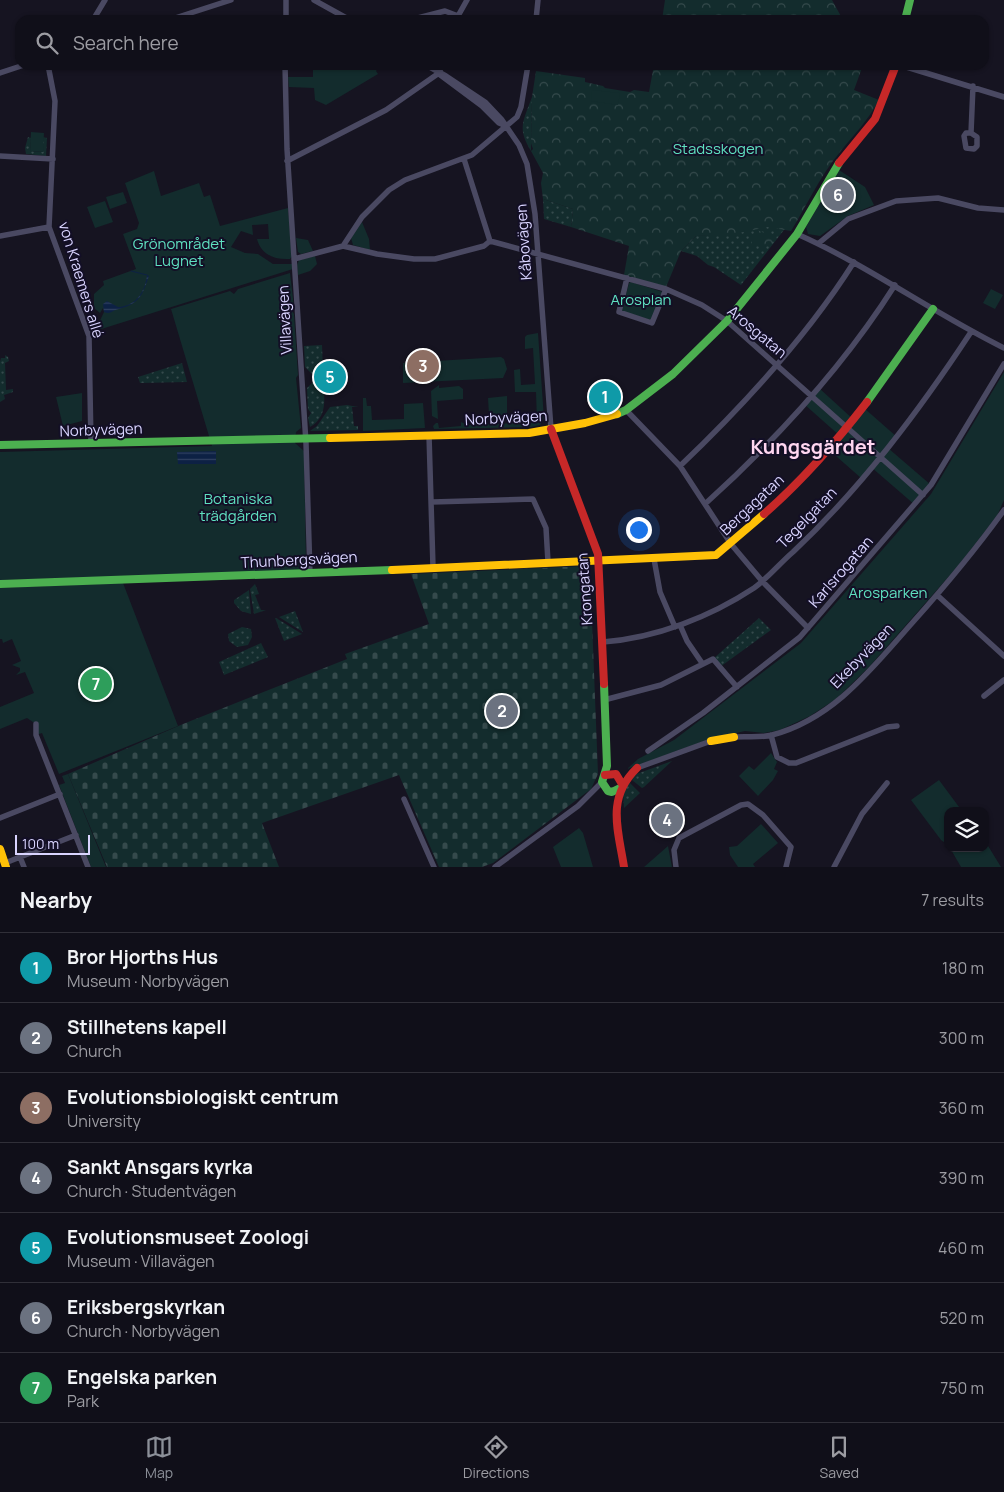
<!DOCTYPE html>
<meta charset="utf-8">
<style>
:root{--surface:#100f19;--page:#191822;--text:#f1f3f6;--muted:#9c9ca2;--line:#302f38;--accent:#8c9099}
body{margin:0;font-family:Manrope,sans-serif;background:var(--page);color:var(--text)}
.controls{position:absolute;right:15px;bottom:15px;display:grid;overflow:hidden;border-radius:10px;box-shadow:0 1px 4px #0004}
.controls button{width:45px;height:45px;display:grid;place-items:center;padding:0;border:0;border-bottom:1px solid var(--line);background:var(--surface);color:var(--text);font:25px sans-serif}
.scale{position:absolute;left:15px;bottom:12px;width:75px;box-sizing:border-box;padding-left:5px;border:2px solid #d9d4ff;border-top:0;font-size:14px;line-height:18px;white-space:nowrap;color:#d9d4ff;-webkit-text-stroke:4px #130f26;paint-order:stroke}
.you{position:absolute;left:638px;top:529px;width:18px;height:18px;margin:-12px;border:4px solid #fff;border-radius:50%;background:#1a73e8;box-shadow:0 0 0 8px #1a73e833}
.badge{display:grid;place-items:center;width:32px;height:32px;border-radius:50%;background:var(--accent);color:#fff;font-size:16px;font-weight:700}
.pin{position:absolute;translate:-50% -50%;border:2px solid #fff;box-shadow:0 1px 5px #0006}
.list{margin:0;padding:0;list-style:none}
h2{display:flex;justify-content:space-between;align-items:center;height:65px;margin:0;padding:0 20px;font-size:21px}
h2 small{font-size:16px;font-weight:400;color:var(--muted)}
.list li{display:grid;grid-template-columns:32px 1fr auto;gap:15px;align-items:center;box-sizing:border-box;height:70px;padding:0 20px;border-top:1px solid var(--line)}
.list b{display:block;font-size:19px;white-space:nowrap}
.list p{margin:0;font-size:16px;white-space:nowrap;color:var(--muted)}
.list em{font-size:16px;font-style:normal;color:var(--muted)}
.icon{flex:none;width:28px;height:28px;fill:none;stroke:currentColor;stroke-width:2;stroke-linecap:round;stroke-linejoin:round}
.map{position:relative;flex:none;width:1004px;height:867px;overflow:hidden}
.search{position:absolute;background:var(--surface);box-shadow:0 1px 4px #0004;left:15px;right:15px;top:15px;height:55px;display:flex;align-items:center;gap:12px;box-sizing:border-box;padding:0 18px;border-radius:15px;color:var(--muted);font-size:19px}
.sheet{height:555px;background:var(--surface)}
nav{display:flex;justify-content:space-around;align-items:center;box-sizing:border-box;height:70px;border-top:1px solid var(--line);background:var(--surface);font-size:14px;color:var(--muted)}
nav a{display:grid;justify-items:center;gap:2px}
nav .on{color:var(--accent)}
.map>svg:first-child{display:block}
</style>
<div class="map">
<svg width="1004" height="867" viewBox="0 0 1004 867">
<defs>
<pattern id="grass-dots" width="8" height="8" patternUnits="userSpaceOnUse" patternTransform="scale(1.25)"><rect width="8" height="8" fill="#132c2d"/><path d="M2 2h.1M6 6h.1" fill="none" stroke="#354a4c" stroke-width="1.8" stroke-linecap="round"/></pattern>
<pattern id="forest-crowns" width="20" height="18" patternUnits="userSpaceOnUse" patternTransform="scale(1.25)"><rect width="20" height="18" fill="#132c2d"/><path d="M2 6a3 3 0 1 1 6 0M12 15a3 3 0 1 1 6 0" fill="none" stroke="#354a4c"/></pattern>
<pattern id="cemetery-stones" width="16" height="16" patternUnits="userSpaceOnUse" patternTransform="scale(1.25)"><rect width="16" height="16" fill="#132c2d"/><path d="M2 7V4a2 2 0 0 1 4 0v3zM10 15v-3a2 2 0 0 1 4 0v3z" fill="#354a4c"/></pattern>
<pattern id="water-rules" width="6" height="5" patternUnits="userSpaceOnUse" patternTransform="scale(1.25)"><rect width="6" height="5" fill="#0d2144"/><path d="M0 2.5h6" fill="none" stroke="#304060"/></pattern>
</defs>
<rect width="100%" height="100%" fill="#161421"/>
<path fill="url(#grass-dots)" d="M532,97L531,151C517,128 523,122 532,97Z
M28,137L31,138L30,151L43,152V137L47,138L46,156L26,154L25,148Z
M543,199L573,209L571,227L544,219Z
M751,216L785,227L784,230L741,285L714,267L708,265L697,256L681,251L696,236C726,232 730,243 751,216Z
M322,345L323,372L320,374H312L305,367L304,346Z
M5,355L8,357L9,361L5,363L6,390L13,389V392L4,395L5,399L0,402V362L1,358H5Z
M182,363L187,382L140,383L138,377Z
M313,382L323,383C325,399 327,418 310,427L308,418L311,413L308,409L307,388Z
M347,405L358,407H352L354,426H358V430L310,431L317,426L330,407Z
M255,584L259,594L255,595L261,610H266L254,614L250,589Z
M249,590L251,614L241,611L234,603V600Z
M295,611L303,632L279,617Z
M275,618H276L302,634L284,641Z
M759,618L771,630L720,667L713,659Z
M242,627L251,629L252,637L248,645L237,647L229,641L228,634Z
M261,643L268,657L224,675L219,662Z
M672,761L644,787L642,788L632,780L631,776Z
M627,780L640,793L624,808L623,792Z"/>
<path fill="url(#forest-crowns)" d="M665,0H832L843,20H662Z
M654,65H863L854,90L879,100C867,122 855,133 840,152C820,176 807,205 791,231L767,227L729,235L696,236L681,251L666,287L624,275L629,246L571,227L573,209L543,199L541,183L543,173L531,151L533,149L531,143L532,97L536,71L585,78V82L603,86L605,88L630,92L634,90L649,92Z
M757,230L770,235L773,242L767,243L763,247L752,245V240Z"/>
<path fill="url(#cemetery-stones)" d="M586,566L590,570L598,774L591,789L493,863L482,867H439L399,775L262,823L279,867H107L68,774L183,724L347,659L345,654L429,624L411,574Z"/>
<path fill="#132c2d" d="M313,65H360L370,68L372,65H380L376,71L378,74L326,105L315,100L314,88L289,87L288,77H313Z
M592,90L620,93L618,105L591,101Z
M31,132L44,133L43,152L30,151Z
M839,170L865,187L874,205L848,216L820,236L808,234L806,227Z
M154,171L161,196L199,183L204,197L210,195L220,226L288,208L292,256L290,259C275,260 261,255 257,239H269L268,224L252,225L253,235L241,231L231,247L245,253L258,254L273,264H292L293,269L95,331L104,312L103,308L100,313L94,308V294L104,285L103,281L136,269L123,234L137,229L139,223L125,183Z
M123,192L127,203L110,209L106,197Z
M105,201L113,222L95,228L87,207Z
M362,222L369,239L370,250L353,245L351,238Z
M296,238L308,240L313,251L301,254L298,252Z
M315,256L317,264L310,271L298,275L297,265L299,260Z
M290,273L294,307L291,309L294,314L298,375L296,378L301,428L296,432L295,443L304,451L306,563L300,572L0,580V452L212,446L171,309L230,291L234,294L238,289Z
M631,282L663,292L651,320L622,311L629,283Z
M991,289L1003,295L995,309L983,303Z
M538,333L544,419L540,425L531,427L434,429L433,426L436,423H438L439,428L461,426V422L468,425L537,422L536,392H515L514,370L520,369L521,385L535,384L533,348L525,349V337L527,335Z
M501,357L504,359L507,369L503,378L403,383V363Z
M1004,372V500L997,516L958,566L868,668L836,699L810,716L780,730L764,733L745,731L710,739L627,769L638,759L674,740L801,643L931,494Z
M439,385V388L459,386L463,389V399L437,401L438,419L432,416L431,391Z
M819,388L854,420L864,408L897,437L888,448L931,485L915,505L871,467L861,478L828,449L840,436L804,404Z
M82,393V421L63,426L56,397Z
M507,396V415H492V420L471,419L470,418L489,415L488,398Z
M363,398H366L367,406H371L372,420L404,419V404L423,403L425,428L363,431Z
M123,583L178,726L59,774L42,733L36,735V724L27,718L0,729V707L34,693L25,672L16,675L20,671V668L12,665L21,661L12,639L3,643L2,639H0V588Z
M771,753L777,762L774,769L778,771L773,780L758,796L739,776L749,766L754,770Z
M68,774L106,867H91L59,785L65,783L62,776Z
M939,780L962,811H948V845L941,840L911,800Z
M761,824L778,843L753,864L755,867H738L730,855L729,847L737,846Z
M579,828L583,833L593,867H561L553,847Z
M985,841L1001,867H961L950,848H985Z
M668,846L672,867H644Z"/>
<path fill="url(#water-rules)" d="M147,275L149,276C142,296 140,303 119,309C112,310 111,315 104,312L103,304L107,301L118,307C136,306 145,292 147,275Z
M216,451V464H178L177,452Z"/>
<g fill="none" stroke-linecap="round" stroke-linejoin="round">
<path stroke="#0d2144" stroke-width="1" d="M131,271L147,275"/>
<path stroke="#4a4962" stroke-width="5.5" d="M314,0L350,20
M93,20L105,0
M169,20L231,0
M286,20V0
M410,20L445,11L458,16
M463,20L458,16L467,0
M536,20L538,0
M48,65L55,101L49,227L89,336L91,444
M285,65L287,149L306,443L310,574
M426,65L446,76L485,102L502,120L519,145L527,164L535,214L551,429
M900,65L1004,97
M0,73L24,65
M439,74L482,106L499,123L506,126
M971,133H966L964,136L966,148L974,149L977,146V137L971,133L973,86
M0,156L53,159
M464,159L490,241
M287,161L386,110L439,73L442,65
M797,234C869,266 933,313 1004,348
M0,236L49,227
M819,243L848,219L896,201L938,198L978,208L1004,210
M343,246L377,254L414,259H435L484,246L490,241L666,289L702,305L727,321L923,495
M294,259L343,246L362,217L389,190L405,180L472,155L517,117L521,107L528,65
M627,278L619,312L652,323L666,289
M626,410L680,466L731,544L762,581L808,628
M429,435L433,567
M680,466C744,405 806,338 854,262
M432,502L533,499L546,528L548,562
M705,504C777,439 843,367 895,285
M654,559L660,592L675,627
M937,595L1004,656
M680,625L687,641L702,663
M603,642C656,638 710,617 754,588C768,578 780,563 793,552C862,487 919,411 971,332
M984,696L1004,680
M604,700L661,685L713,659L737,687
M36,724V735L88,867
M771,735L777,757L789,763H796L887,727L897,726
M734,737C746,736 761,738 772,735C834,719 873,667 913,622C945,586 976,549 1004,510
M648,751L703,713L800,637L931,485L1004,364
M637,768L711,741
M404,799L434,867
M0,818L60,794
M20,857L24,867
M5,863L76,835
M495,867L578,806L602,782
M676,867L674,850L679,838L741,805L748,804L763,815L791,847L786,867
M834,867L862,814L887,783"/>
<path stroke="#4caf50" stroke-width="8" d="M905,20L910,0
M867,402L933,309
M617,414L626,410L673,374L727,321L797,234L839,163
M0,445L330,438
M0,584L392,570
M604,684L607,766L602,782L608,791L612,792L620,788"/>
<path stroke="#ffc107" stroke-width="8" d="M330,438L529,433L585,423L617,414
M392,570L716,555L764,514
M711,741L734,737
M0,849L6,867"/>
<path stroke="#c62828" stroke-width="8" d="M839,163L875,119L896,65
M551,429L598,554L604,684
M764,514C802,481 836,442 867,402
M605,775L616,774L622,784
M624,867C618,829 606,798 637,768"/>
</g>
<g text-anchor="middle" stroke-width="4" stroke-linejoin="round" paint-order="stroke">
<g font-size="15" fill="#5fe0c0" stroke="#130f26">
<text x="718" y="154">Stadsskogen</text>
<text x="179" y="249">Grönområdet<tspan x="179" dy="17">Lugnet</tspan></text>
<text x="641" y="305">Arosplan</text>
<text x="238" y="504">Botaniska<tspan x="238" dy="17">trädgården</tspan></text>
<text x="888" y="598">Arosparken</text>
</g>
<g font-size="15" fill="#d9d4ff" stroke="#130f26">
<text transform="translate(524 242) rotate(-94)" y="5">Kåbovägen</text>
<text transform="translate(81 280) rotate(73)" y="5">von Kraemers allé</text>
<text transform="translate(285 320) rotate(-93)" y="5">Villavägen</text>
<text transform="translate(757 332) rotate(40)" y="5">Arosgatan</text>
<text transform="translate(506 418) rotate(-3)" y="5">Norbyvägen</text>
<text transform="translate(101 430) rotate(-2)" y="5">Norbyvägen</text>
<text transform="translate(752 505) rotate(-43)" y="5">Bergagatan</text>
<text transform="translate(807 518) rotate(-46)" y="5">Tegelgatan</text>
<text transform="translate(299 560) rotate(-3)" y="5">Thunbergsvägen</text>
<text transform="translate(841 572) rotate(-49)" y="5">Karlsrogatan</text>
<text transform="translate(585 589) rotate(-94)" y="5">Krongatan</text>
<text transform="translate(862 656) rotate(-46)" y="5">Ekebyvägen</text>
</g>
<g font-size="20" font-weight="bold" fill="#ffd6f0" stroke="#130f26">
<text x="813" y="454">Kungsgärdet</text>
</g>
</g>
</svg>
<div class="controls">
<button><svg class="icon" aria-label="layers" viewBox="0 0 24 24"><path d="M12 4l9 5-9 5-9-5zM3 14l9 5 9-5"/></svg></button>
</div>
<div class="scale">100 m</div>
<div class="you"></div>
<div class="pin badge" style="left:605px;top:397px;background:#0f9aa8">1</div>
<div class="pin badge" style="left:502px;top:711px;background:#6b7280">2</div>
<div class="pin badge" style="left:423px;top:366px;background:#8d6e63">3</div>
<div class="pin badge" style="left:667px;top:820px;background:#6b7280">4</div>
<div class="pin badge" style="left:330px;top:377px;background:#0f9aa8">5</div>
<div class="pin badge" style="left:838px;top:195px;background:#6b7280">6</div>
<div class="pin badge" style="left:96px;top:684px;background:#2e9e5b">7</div>
<div class="search"><svg class="icon" aria-label="search" viewBox="0 0 24 24"><circle cx="10" cy="10" r="6"/><path d="M15 15l6 6"/></svg>Search here</div>
</div>
<section class="sheet">
<h2>Nearby<small>7 results</small></h2>
<ul class="list">
<li><span class="badge" style="background:#0f9aa8">1</span><div><b>Bror Hjorths Hus</b><p>Museum · Norbyvägen</p></div><em>180 m</em></li>
<li><span class="badge" style="background:#6b7280">2</span><div><b>Stillhetens kapell</b><p>Church</p></div><em>300 m</em></li>
<li><span class="badge" style="background:#8d6e63">3</span><div><b>Evolutionsbiologiskt centrum</b><p>University</p></div><em>360 m</em></li>
<li><span class="badge" style="background:#6b7280">4</span><div><b>Sankt Ansgars kyrka</b><p>Church · Studentvägen</p></div><em>390 m</em></li>
<li><span class="badge" style="background:#0f9aa8">5</span><div><b>Evolutionsmuseet Zoologi</b><p>Museum · Villavägen</p></div><em>460 m</em></li>
<li><span class="badge" style="background:#6b7280">6</span><div><b>Eriksbergskyrkan</b><p>Church · Norbyvägen</p></div><em>520 m</em></li>
<li><span class="badge" style="background:#2e9e5b">7</span><div><b>Engelska parken</b><p>Park</p></div><em>750 m</em></li>
</ul>
</section>
<nav>
<a class="on"><svg class="icon" aria-label="map" viewBox="0 0 24 24"><path d="M3 6l6-2 6 2 6-2v14l-6 2-6-2-6 2zM9 4v14M15 6v14"/></svg>Map</a>
<a><svg class="icon" aria-label="directions" viewBox="0 0 24 24"><path d="M12 3l9 9-9 9-9-9zM9 14v-3h6M13 9l2 2-2 2"/></svg>Directions</a>
<a><svg class="icon" aria-label="saved" viewBox="0 0 24 24"><path d="M7 4h10v16l-5-4-5 4z"/></svg>Saved</a>
</nav>
